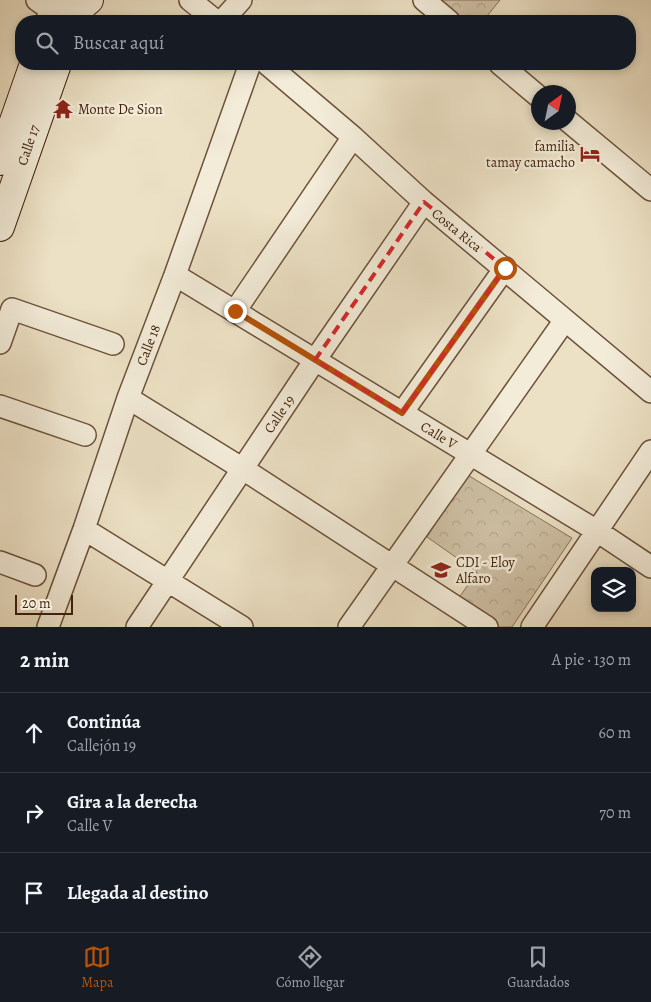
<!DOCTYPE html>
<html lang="es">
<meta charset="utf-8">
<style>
:root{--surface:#171b24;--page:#242831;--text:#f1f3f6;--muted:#9ea1a6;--line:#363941;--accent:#b45309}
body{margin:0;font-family:Alegreya,serif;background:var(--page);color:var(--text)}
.controls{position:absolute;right:15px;bottom:15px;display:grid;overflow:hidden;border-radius:10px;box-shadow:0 2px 8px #0003}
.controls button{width:45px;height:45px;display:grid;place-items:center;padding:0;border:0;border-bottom:1px solid var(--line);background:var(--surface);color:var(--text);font:25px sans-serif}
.compass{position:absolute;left:531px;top:85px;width:45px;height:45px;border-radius:50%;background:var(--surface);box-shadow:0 2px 8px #0003;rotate:33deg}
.scale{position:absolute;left:15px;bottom:12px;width:58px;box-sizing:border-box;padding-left:5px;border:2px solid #43230e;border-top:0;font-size:14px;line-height:18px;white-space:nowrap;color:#43230e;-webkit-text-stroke:4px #f3ecd9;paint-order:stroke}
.stop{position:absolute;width:15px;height:15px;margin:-11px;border:4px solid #b45309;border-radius:50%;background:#fff}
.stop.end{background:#b45309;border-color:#fff;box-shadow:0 1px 5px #0008}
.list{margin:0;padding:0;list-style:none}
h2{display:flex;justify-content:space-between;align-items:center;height:65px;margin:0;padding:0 20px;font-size:21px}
h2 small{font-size:16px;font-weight:400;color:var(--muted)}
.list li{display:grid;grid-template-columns:32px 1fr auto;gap:15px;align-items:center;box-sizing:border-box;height:80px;padding:0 20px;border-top:1px solid var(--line)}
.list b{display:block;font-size:19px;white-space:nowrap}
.list p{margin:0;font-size:16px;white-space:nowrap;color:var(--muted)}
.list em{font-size:16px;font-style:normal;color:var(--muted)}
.icon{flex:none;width:28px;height:28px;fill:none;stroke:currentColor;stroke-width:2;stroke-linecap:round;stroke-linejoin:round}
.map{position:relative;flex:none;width:651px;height:627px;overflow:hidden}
.search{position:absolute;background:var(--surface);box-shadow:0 2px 8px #0003;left:15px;right:15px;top:15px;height:55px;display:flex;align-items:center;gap:12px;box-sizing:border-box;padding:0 18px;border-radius:20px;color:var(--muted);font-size:19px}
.sheet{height:305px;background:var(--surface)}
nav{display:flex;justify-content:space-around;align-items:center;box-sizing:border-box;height:70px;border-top:1px solid var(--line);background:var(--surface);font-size:14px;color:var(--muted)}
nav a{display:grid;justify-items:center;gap:2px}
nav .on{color:var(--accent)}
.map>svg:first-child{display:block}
</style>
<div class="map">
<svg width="651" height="627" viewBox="0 0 651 627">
<defs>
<pattern id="park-crowns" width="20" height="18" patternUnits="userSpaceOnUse" patternTransform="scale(1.25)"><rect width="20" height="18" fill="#cfc1a6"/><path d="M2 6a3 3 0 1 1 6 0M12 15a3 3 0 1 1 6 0" fill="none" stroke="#b3a68e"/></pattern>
</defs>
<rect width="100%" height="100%" fill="#ece1c5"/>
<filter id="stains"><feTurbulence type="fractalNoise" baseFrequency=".004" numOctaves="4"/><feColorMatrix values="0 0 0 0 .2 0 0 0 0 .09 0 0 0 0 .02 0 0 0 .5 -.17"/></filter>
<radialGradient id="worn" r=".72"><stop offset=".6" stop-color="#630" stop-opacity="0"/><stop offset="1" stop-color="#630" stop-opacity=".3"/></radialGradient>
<path fill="url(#park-crowns)" stroke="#89725a" d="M437,0H500L483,21H462Z
M466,474L572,538L512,627H498L456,602L477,572L427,537Z"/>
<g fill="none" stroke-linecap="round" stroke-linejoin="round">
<defs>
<path id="street" d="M37,0L53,11
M190,0L216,21
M424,0L449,21
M222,21L241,0
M267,64L353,137L424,202L651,392
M500,64L538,96
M568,121L651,190
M175,275L597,531L651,567
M235,311L353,137
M0,343L12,309L113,344
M128,398L243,469L487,627
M0,406L85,435
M402,413L505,268
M84,529L242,627
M0,562L35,575
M48,627L84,529L128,398L175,275L250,64
M137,627L315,360L424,202
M349,627L565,320
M532,627L651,451"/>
<path id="secondary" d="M50,21L57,0
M74,21L83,5L89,0
M0,161L34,64
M0,227L57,64"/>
</defs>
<use href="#street" stroke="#6d523c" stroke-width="24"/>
<use href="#secondary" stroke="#43230e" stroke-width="30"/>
<use href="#street" stroke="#f3ecd9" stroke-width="21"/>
<use href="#secondary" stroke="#f3ecd9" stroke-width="28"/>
</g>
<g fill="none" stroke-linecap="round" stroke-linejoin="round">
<path stroke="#b45309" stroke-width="6" d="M235,311L402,413L505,268"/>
</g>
<path fill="none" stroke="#d62828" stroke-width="4" stroke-dasharray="10 6" stroke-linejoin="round" d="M424,202L505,268L402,413L315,360Z"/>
<defs>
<symbol id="temple-bare" viewBox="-9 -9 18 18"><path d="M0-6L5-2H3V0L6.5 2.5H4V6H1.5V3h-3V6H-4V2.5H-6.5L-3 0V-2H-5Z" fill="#8f2418" stroke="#f3ecd9" stroke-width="2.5" paint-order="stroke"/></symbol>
<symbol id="hotel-bare" viewBox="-9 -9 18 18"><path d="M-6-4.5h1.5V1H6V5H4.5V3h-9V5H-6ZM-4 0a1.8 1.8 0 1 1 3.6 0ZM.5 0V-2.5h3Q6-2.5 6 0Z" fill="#8f2418" stroke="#f3ecd9" stroke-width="2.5" paint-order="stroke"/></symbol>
<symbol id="school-bare" viewBox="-9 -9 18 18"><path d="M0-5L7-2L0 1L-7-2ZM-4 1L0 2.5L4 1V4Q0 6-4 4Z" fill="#8f2418" stroke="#f3ecd9" stroke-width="2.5" paint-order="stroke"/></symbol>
</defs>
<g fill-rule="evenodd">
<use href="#temple-bare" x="49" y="95" width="28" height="28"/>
<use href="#hotel-bare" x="576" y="140" width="28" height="28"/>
<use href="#school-bare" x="427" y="556" width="28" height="28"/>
</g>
<g text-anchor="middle" stroke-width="5" stroke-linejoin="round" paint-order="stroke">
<g font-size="14" fill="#43230e" stroke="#f3ecd9" text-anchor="start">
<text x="78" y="114">Monte De Sion</text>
<text x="575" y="151" text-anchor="end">familia<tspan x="575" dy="16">tamay camacho</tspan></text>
<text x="456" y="567">CDI - Eloy<tspan x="456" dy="16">Alfaro</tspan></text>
</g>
<g font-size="14" fill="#43230e" stroke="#f3ecd9">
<text transform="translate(28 145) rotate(-71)" y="5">Calle 17</text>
<text transform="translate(457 230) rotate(39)" y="5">Costa Rica</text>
<text transform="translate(148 345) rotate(-69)" y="5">Calle 18</text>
<text transform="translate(279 414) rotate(-56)" y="5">Calle 19</text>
<text transform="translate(439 435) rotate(31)" y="5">Calle V</text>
</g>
</g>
<rect width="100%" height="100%" filter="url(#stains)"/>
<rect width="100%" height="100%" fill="url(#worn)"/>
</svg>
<div class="controls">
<button><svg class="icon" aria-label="layers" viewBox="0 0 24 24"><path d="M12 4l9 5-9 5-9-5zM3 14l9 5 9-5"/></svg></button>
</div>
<svg class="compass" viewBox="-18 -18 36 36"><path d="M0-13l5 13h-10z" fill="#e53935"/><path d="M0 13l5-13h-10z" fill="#9ea1a6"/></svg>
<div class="scale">20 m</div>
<div class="stop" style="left:505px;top:268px"></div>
<div class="stop end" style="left:235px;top:311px"></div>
<div class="search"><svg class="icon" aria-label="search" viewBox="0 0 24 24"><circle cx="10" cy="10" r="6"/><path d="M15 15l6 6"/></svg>Buscar aquí</div>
</div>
<section class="sheet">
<h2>2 min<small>A pie · 130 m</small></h2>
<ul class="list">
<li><svg class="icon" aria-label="ahead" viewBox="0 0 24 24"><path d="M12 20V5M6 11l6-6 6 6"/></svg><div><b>Continúa</b><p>Callejón 19</p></div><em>60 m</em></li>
<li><svg class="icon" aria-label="right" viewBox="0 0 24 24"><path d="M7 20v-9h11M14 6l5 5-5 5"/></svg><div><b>Gira a la derecha</b><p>Calle V</p></div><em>70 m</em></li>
<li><svg class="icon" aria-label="arrive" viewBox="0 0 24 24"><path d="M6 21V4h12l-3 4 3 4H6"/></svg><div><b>Llegada al destino</b></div></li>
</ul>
</section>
<nav>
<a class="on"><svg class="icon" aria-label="map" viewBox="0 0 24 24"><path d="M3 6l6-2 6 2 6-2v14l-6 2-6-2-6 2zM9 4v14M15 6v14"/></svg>Mapa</a>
<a><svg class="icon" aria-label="directions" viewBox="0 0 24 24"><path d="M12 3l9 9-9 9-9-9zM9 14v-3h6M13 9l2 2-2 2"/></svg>Cómo llegar</a>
<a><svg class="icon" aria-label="saved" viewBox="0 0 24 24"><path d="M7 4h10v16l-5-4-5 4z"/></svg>Guardados</a>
</nav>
